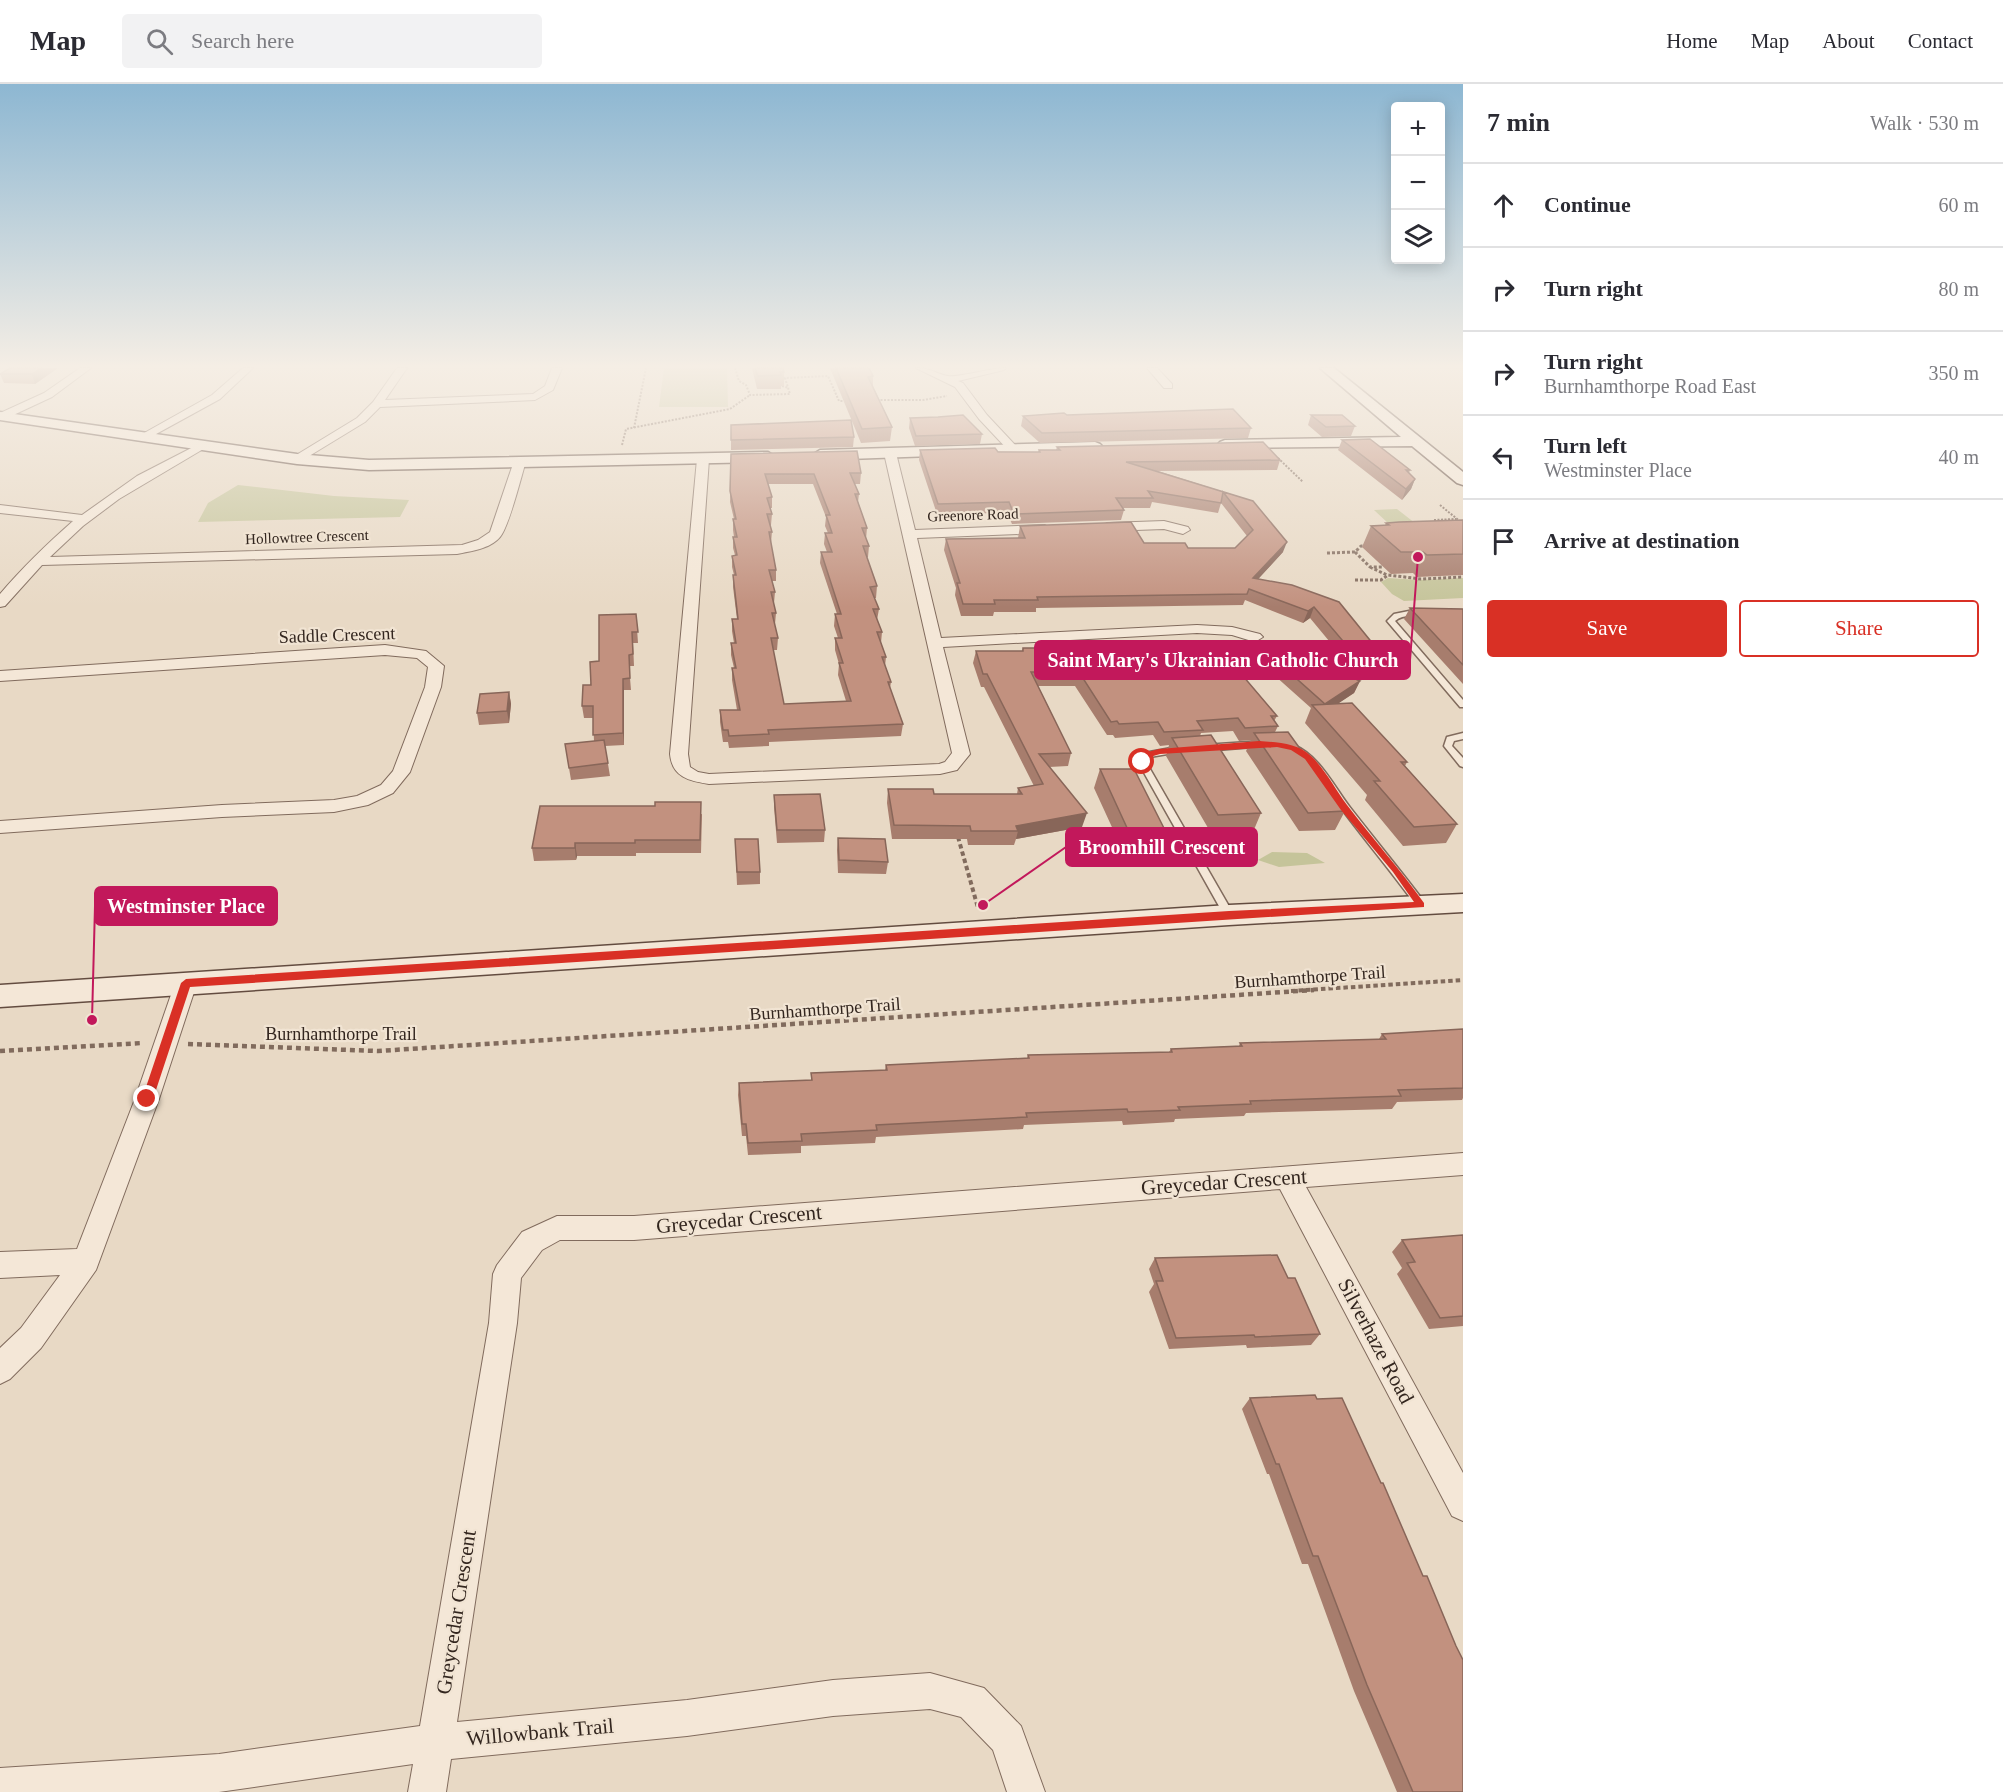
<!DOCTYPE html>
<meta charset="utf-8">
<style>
:root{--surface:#fff;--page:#f2f2f3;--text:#2b2b33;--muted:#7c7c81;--line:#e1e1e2;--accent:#d93025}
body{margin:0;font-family:"Times New Roman",serif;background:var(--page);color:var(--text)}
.controls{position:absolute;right:18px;top:18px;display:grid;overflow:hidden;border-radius:6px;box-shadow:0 3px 15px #0003}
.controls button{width:54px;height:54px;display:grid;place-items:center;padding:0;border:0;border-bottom:2px solid var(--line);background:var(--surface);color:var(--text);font:30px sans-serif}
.stop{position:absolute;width:18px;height:18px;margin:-14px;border:4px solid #d93025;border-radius:50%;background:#fff}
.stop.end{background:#d93025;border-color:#fff;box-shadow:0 2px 6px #0008}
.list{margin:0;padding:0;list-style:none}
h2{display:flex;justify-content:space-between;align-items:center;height:78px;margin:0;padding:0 24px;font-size:26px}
h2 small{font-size:20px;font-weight:400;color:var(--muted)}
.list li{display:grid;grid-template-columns:39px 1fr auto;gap:18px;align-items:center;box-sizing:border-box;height:84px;padding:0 24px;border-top:2px solid var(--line)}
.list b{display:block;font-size:22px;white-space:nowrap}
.list p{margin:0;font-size:20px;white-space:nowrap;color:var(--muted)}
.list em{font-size:20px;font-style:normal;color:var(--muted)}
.actions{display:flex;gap:12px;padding:18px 24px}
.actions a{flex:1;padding:14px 0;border:2px solid var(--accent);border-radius:6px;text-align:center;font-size:21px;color:var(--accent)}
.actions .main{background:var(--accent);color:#fff}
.icon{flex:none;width:33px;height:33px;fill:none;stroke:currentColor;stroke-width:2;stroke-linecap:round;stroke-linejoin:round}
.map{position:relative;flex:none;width:1463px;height:1708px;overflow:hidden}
header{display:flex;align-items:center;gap:36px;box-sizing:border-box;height:84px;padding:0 30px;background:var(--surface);border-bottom:2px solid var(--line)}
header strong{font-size:28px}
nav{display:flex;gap:33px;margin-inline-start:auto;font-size:21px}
.search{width:420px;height:54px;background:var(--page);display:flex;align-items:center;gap:15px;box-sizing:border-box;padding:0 21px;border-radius:6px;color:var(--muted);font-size:22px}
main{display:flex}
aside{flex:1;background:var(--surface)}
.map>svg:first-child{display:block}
</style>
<header>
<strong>Map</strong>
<div class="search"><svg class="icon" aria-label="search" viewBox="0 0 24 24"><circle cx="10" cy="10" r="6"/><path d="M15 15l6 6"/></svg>Search here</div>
<nav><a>Home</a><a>Map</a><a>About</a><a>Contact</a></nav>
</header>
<main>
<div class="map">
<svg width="1463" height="1708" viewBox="0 0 1463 1708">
<rect width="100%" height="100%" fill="#e8d9c5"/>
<path fill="#c5c49a" d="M664,284H727L728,323H659Z
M238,401L334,412L409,416L400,433L198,438L208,419Z
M1397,425L1420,443L1406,456L1374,426Z
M1388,494L1420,496L1463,494V514L1404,517L1392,510L1381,498Z
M1272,768L1307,769L1325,779L1279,783L1258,776Z"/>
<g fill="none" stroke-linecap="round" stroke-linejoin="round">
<defs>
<path id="lane" d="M1409,527H1421L1425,529C1416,534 1404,529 1395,537L1463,616V623H1460L1387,537L1394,530Z
M1463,649V655L1454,657L1452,662L1463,674V683L1460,682L1444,662L1447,653Z
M1263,657L1266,658V662L1204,667L1200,664L1204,661Z
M1293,661C1320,671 1335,705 1352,726C1376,757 1401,787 1425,819L1426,821L1425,823H1417C1394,791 1368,760 1344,728C1327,706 1314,681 1290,666V662Z
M1182,662L1185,663V667L1150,673L1146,678L1234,831L1229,835L1224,831L1138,678L1144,669Z"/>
<path id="street" d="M80,284H91L52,313L7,334H0V329L44,309Z
M243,284H253L220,315L147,355L143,356L137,353L212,311Z
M397,284H407L385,316L533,310L545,302L552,284H562L553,306L535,316L380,323L365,338L301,377H293V373L357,334L373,318Z
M916,284C929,283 936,290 948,292C957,294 990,284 1006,284L1004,286L958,297L963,299L987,331L1017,363V367H1009L979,335L955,303Z
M1147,284H1157L1172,300V304H1164Z
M201,359L207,362L205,364L119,415L83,442L50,473L462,461L478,456L490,448L514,377L520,374L526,377C521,393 509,443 500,453C490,465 471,467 457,470L42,481L5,522L0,523V510C23,483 47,460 73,437L0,429V421L82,431L137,392Z
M890,366L896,369L915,446L1045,441L1051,445L1045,449L917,454L941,554L1197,541L1232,543L1260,550L1263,553L1255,558L1232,551L1197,549L943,563L970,670L957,686L940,690L709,700C689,697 672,693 670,670L697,375L703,372L709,375L688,670L690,683L698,688L709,690L939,680L945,678L952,669L884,369Z
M1164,437L1188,443L1190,446L1183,450L1164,445L1107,447L1101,443L1107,439Z
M385,561L426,567L444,582L441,603L410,688L393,709L368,721L334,728L222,733L0,749V737L222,721L334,716L357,712L381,701L393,687L425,603L428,583L417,574L385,571L0,597V587Z
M186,891L194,893L197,899L159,1015L96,1186L41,1264L10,1295L0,1300V1264L21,1244L60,1191L0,1194V1168L77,1165L135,1015L175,899L178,893Z
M1463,1069V1091L1306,1103L1463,1389V1437L1452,1432L1280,1105L634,1156H560L542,1166L521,1194L517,1239L457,1638L687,1616L833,1596L930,1589L984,1604L1021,1642L1045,1708H1007L993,1666L961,1633L930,1625L833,1632L687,1652L451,1675L446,1708H408L413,1680L219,1708H0V1684L219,1670L420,1642L489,1239L493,1190L497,1181L522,1148L557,1132H634Z"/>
<path id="secondary" d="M1320,284H1334L1463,388V401L1457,399L1412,362L1220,364L1217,361L1220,358L1225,356L1401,353Z
M0,328L297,370L369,376L768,368L776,373L768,378L369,386L297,380L0,336Z
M1095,358L1100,360L1103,363L1100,366L820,376L812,371L820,366Z
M1463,810V828L1229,841L0,923V901L1229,821Z"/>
</defs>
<use href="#lane" stroke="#816b5d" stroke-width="3"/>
<use href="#street" stroke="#816b5d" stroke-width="2"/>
<use href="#secondary" stroke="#634c40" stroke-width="3"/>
<path stroke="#816b5d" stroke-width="2" stroke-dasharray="2 1.5" stroke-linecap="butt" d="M735,284L739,297L746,301L750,311L790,310L785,294L828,292L839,317H848
M782,302L789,304
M877,316H923L947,312
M634,344L646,284
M622,361L626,345L730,325L750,311
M1278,374L1303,398
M1440,421L1462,439
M1434,436L1456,435"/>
<path stroke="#816b5d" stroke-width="3" stroke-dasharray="3 2" stroke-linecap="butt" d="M1460,438L1463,440
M1355,468L1370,483H1383
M1327,469L1355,468L1361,462H1366
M1370,483L1387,491
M1355,496H1381L1388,491L1421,495L1463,493"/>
<path stroke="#816b5d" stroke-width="4" stroke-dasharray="4.5 3" stroke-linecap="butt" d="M958,753L978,824
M1291,907L1463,896"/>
<path stroke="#816b5d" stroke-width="4.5" stroke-dasharray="5 4" stroke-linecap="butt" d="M188,960L378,967L1314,906
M0,967L142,959"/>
<use href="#lane" fill="#f4e7d7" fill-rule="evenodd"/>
<use href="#street" fill="#f4e7d7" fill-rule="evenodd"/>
<use href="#secondary" fill="#f4e7d7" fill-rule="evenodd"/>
</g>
<path fill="#a77d6d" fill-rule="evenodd" d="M10,284H58L35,300L4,299L0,290Z
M752,284H783L784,288V302H781V305H757Z
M830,284H869L873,292V302L892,343L890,357L861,359Z
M1067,331L1251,344L1248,354L1040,359L1021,342L1023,332Z
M1311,331L1355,342L1351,352L1322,353L1308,341Z
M910,334L982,350L980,360L915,362L909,344Z
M731,341L854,353L853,363L731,366Z
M1342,356L1410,386L1409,389L1415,395L1411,405L1402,416L1338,366Z
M1057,363L1280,376L1277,386L1158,387L1253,417L1283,468L1258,495L1292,501L1382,571L1376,583L1359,596L1360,597L1354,609L1337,620L1407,678L1405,682L1457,740L1446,759L1403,762L1365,716L1367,711L1305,639L1311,624L1274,591L1279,579L1310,580L1334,563L1310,534L1303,539L1245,516L1243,521L1036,524V528H994L993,532H961L955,511L956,504L944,466L946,455L1018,454L1020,442L1144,459L1188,464H1235L1247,452L1221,419L1218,429L1152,418L1150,424H1123L1124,426L1121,436L1012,440L1007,429L937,430L919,376L920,366L1038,368L1039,366H1056Z
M731,370L861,389L860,400H854L859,410L858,418L867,444L866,455L869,462L868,473H867L877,502L876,514H874L879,525L877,536L882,548L881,559L886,573L885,582L891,598L890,604L903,640L901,652L769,658V662L729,664L728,658H723L720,638V626H737L732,596V584H734L731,571V559H734L732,547V535H737L733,503V491H734L732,483V472L735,471L733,464V453H734L733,446V435H734L730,418ZM768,400H813L826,433L825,442L828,449H825L824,460L827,468H821L820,479L837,530H835L834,542L838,554H835V566L839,580L838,591L846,617L784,620L773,566H777L778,554L774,540H775L776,529L773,519H774L775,508L772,497H776V486L771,459L772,448L770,441H771L772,430L770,424H772V413Z
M1463,436V491L1417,493L1413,489L1391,490L1362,463L1371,442L1385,441L1386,439Z
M1410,524L1463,525V600L1404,535Z
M636,530L638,559H633L634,582H629L631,606H624V661L605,662L610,692L571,696L565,660L594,657L593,634H584L582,622L599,577Z
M1116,560L1210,572L1277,632L1274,637L1278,642L1275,648L1345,727L1335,746L1299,747L1246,667L1251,656L1239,657L1233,647L1201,649L1200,652L1261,729L1253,748L1211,749L1166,672L1169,661L1160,662L1153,651L1115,654L1113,651H1107L1075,602H1038L1071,669L1068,682L1049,683L1082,743L1016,755L1014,761H968L967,755H892L887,719L888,705L934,710H1017L1018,704L1034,702L984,603H981L973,579L976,567H1022L1023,564H1067L1068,562H1115Z
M509,608L511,620L509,639L479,641L477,629Z
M1100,685L1171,758L1164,777L1128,778L1094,704Z
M774,711L825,746L824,758L777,759L774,723Z
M702,730L701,769H636V772H577L576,776L534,777L532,764Z
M838,754L888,778L886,790L838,789L837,766Z
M735,755L760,788V800L737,801Z
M1463,945V1014L1462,1016L1397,1018L1392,1025L1246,1029L1244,1032L1175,1035L1174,1038L1123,1041L1122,1037L1024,1041L1023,1045L876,1053L875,1059L801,1062V1069L748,1071L746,1052H742L738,1011L739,999L811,996V989L885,986L886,981L1027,974L1028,971L1169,968L1171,965L1239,962L1240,959L1379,955L1382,950Z
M1463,1151V1242L1429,1245L1397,1190L1402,1184L1392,1168L1402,1156Z
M1155,1174L1288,1194L1320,1250L1311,1261L1247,1264L1246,1261L1169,1265L1149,1208L1154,1200L1149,1185Z
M1250,1314L1463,1708H1397L1354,1607L1308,1480H1302L1269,1390H1267L1242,1325Z"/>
<path fill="#886659" d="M41,284H58L35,300L32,290Z
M1415,395L1411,405L1402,416L1406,405Z
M1287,458L1283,468L1249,505L1253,494Z
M1314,523L1310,534L1303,539L1308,527Z
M1382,571L1376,583L1348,605L1360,597L1354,609L1321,631L1325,620L1353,594Z
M623,595L624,606V661L623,649Z
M509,608L511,620L509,639L507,627Z
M1087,729L1082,743L1016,755L1018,747L1016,742Z
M575,759L577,772L576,776L575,764Z"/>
<path fill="#c2917f" stroke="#886659" stroke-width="1.5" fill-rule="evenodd" d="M10,284H41L32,290H0Z
M755,284H783L784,288H780L781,291L758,292Z
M836,284H869L873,292L868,293L892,343L862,345Z
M1233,325L1251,344L1042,349L1023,332L1064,329L1067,331L1094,330Z
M963,331L982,350L916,352L910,334L938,333Z
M1311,331H1342L1355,342L1326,343Z
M851,336L854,353L731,356V341Z
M1370,355L1410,386H1406L1415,395L1406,405L1342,356Z
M1263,358L1280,376L1126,378L1253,417L1287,458L1253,494L1292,501L1339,518L1382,571L1353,594L1360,597L1325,620L1279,579L1305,576L1310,580L1343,557L1314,523L1308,527L1249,505L1247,510L1037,513L1038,516H994L995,520H963L957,499H960L946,455L1025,454L1020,442L1131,438L1144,459H1185L1188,464H1235L1253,446L1223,408L1221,419L1148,407L1153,414H1116L1124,426L1014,430L1009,418L938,420L920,366L995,364L998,368H1040L1039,366H1060L1057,363Z
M857,367L861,389H850L859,410H855L867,444H862L869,462H863L877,502L870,503L879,525H873L882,548H877L886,573H882L891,598H888L903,640L768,646L769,650L729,652L728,646H723L720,626H740L732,584H736L731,559H736L732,535H738L733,491H736L732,472L737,471L733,453H737L733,435H736L730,407L731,370ZM765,390H814L830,431H826L832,449H825L832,468H821L841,530H835L842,554H835L843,579H839L851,617L784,620L771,554H778L772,529H776L771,508H775L769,486H776L769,448H772L767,430H772L767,414L772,413Z
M1463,436V470L1427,471L1423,468H1401L1371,442L1389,441L1386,439L1399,438Z
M1410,524L1463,525V581Z
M636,530L638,548H632L633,570L629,571L630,594L623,595V649L593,651V622H582L583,601H591L590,578L599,577V531Z
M1201,557L1210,572H1226L1277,632H1271L1278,642L1245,644L1238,634L1197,637L1203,646L1164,648L1158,638L1119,640L1117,637L1111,638L1079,588H1031L1071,669L1039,670L1087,729L1016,742L1018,747H971L970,742L894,741L888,705H933L934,710H1022L1018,704L1043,700L987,590H983L976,567H1023V564H1069L1068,562H1117L1116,560Z
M509,608L507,627L477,629L480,610Z
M1352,619L1407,678H1401L1457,740L1414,743L1374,697H1380L1312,621Z
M1288,648L1345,727L1308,729L1254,649Z
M1211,651L1261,729L1218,731L1172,654Z
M604,656L608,679L569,684L565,660Z
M1100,685H1134L1171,758L1134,759Z
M820,710L825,746H777L774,711Z
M655,718H701L700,756H635V759H575V764H532L540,722H655Z
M838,754L885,755L888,778L839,776Z
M735,755H758L760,788H737Z
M1463,945V1004L1398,1006L1401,1012L1250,1017L1251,1020L1178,1023L1180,1026L1128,1028L1127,1025L1026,1029L1027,1033L876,1041L877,1046L801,1050L802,1057L748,1059L746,1040H742L739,999L812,996L811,989L887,986L886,981L1029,974L1028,971L1172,968L1171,965L1242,962L1240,959L1386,955L1382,950Z
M1463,1151V1232L1440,1234L1407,1179L1415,1178L1402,1156Z
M1277,1171L1288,1194H1295L1320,1250L1255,1253L1254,1251L1176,1254L1156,1197H1163L1155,1174Z
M1315,1311L1317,1315L1342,1314L1381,1399H1383L1423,1492H1427L1456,1562L1463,1576V1708H1413L1367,1601L1318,1472H1313L1279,1380H1276L1250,1314Z"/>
<linearGradient id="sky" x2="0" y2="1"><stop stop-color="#8db7d2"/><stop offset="0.54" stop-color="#f5eee5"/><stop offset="1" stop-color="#f5eee5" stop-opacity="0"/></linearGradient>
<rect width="1463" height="523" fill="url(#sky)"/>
<path fill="#d93025" d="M1259,657C1276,658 1298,659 1311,672C1325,685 1335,705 1347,721C1372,754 1400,785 1424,819V823L190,903L153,1015L147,1020L142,1015L181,899L186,895L1229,827L1414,818L1393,788L1341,726L1305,675L1291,666L1277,663L1160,670L1150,673L1145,680L1138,678L1144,669L1159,665Z"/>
<g text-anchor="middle" stroke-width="4.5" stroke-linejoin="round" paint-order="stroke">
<g font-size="15" fill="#33261f" stroke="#f1e4d3">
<text transform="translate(973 431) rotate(-2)" y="5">Greenore Road</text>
<text transform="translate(307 453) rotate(-2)" y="5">Hollowtree Crescent</text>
</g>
<g font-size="18" fill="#33261f" stroke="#f1e4d3">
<text transform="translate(337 551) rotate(-2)" y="6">Saddle Crescent</text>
<text transform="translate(1310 893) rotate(-4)" y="6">Burnhamthorpe Trail</text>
<text transform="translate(825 925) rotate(-4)" y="6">Burnhamthorpe Trail</text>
<text x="341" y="956">Burnhamthorpe Trail</text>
</g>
<g font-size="21" fill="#33261f" stroke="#f1e4d3">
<text transform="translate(1224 1098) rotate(-4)" y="7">Greycedar Crescent</text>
<text transform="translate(739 1135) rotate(-5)" y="7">Greycedar Crescent</text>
<text transform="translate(1376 1257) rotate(62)" y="7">Silverhaze Road</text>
<text transform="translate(456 1528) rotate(-81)" y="7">Greycedar Crescent</text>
<text transform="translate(540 1648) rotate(-5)" y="7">Willowbank Trail</text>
</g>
</g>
<path fill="none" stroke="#c2185b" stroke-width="2" d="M1418 473L1410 576M983 821L1066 763M92 936L95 822"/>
<g fill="#c2185b" stroke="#f1e4d3" stroke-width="2">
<circle cx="1418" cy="473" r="6"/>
<circle cx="983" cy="821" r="6"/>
<circle cx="92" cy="936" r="6"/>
</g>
<g fill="#c2185b" stroke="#c2185b" stroke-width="2">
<rect x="1035" y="557" width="375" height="38" rx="6"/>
<rect x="1066" y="744" width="191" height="38" rx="6"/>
<rect x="95" y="803" width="182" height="38" rx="6"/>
</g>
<g font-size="20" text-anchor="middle" font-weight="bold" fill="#fff">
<text x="1223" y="583">Saint Mary's Ukrainian Catholic Church</text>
<text x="1162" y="770">Broomhill Crescent</text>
<text x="186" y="829">Westminster Place</text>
</g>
</svg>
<div class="controls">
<button>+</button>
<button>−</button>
<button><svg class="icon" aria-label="layers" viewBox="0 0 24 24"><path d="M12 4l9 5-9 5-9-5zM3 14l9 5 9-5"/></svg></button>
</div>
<div class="stop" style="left:1142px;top:678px"></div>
<div class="stop end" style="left:147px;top:1015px"></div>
</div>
<aside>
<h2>7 min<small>Walk · 530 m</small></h2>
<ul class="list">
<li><svg class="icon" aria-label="ahead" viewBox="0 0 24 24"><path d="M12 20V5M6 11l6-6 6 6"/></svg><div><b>Continue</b></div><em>60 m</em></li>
<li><svg class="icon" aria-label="right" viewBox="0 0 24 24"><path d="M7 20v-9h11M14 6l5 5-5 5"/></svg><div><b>Turn right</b></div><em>80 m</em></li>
<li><svg class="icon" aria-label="right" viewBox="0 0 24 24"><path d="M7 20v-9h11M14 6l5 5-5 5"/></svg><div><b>Turn right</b><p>Burnhamthorpe Road East</p></div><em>350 m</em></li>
<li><svg class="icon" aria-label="left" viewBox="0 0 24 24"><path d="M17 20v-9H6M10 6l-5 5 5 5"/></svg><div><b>Turn left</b><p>Westminster Place</p></div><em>40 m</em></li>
<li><svg class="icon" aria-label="arrive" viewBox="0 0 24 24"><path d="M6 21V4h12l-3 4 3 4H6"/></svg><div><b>Arrive at destination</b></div></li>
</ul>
<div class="actions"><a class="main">Save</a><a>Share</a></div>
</aside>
</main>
